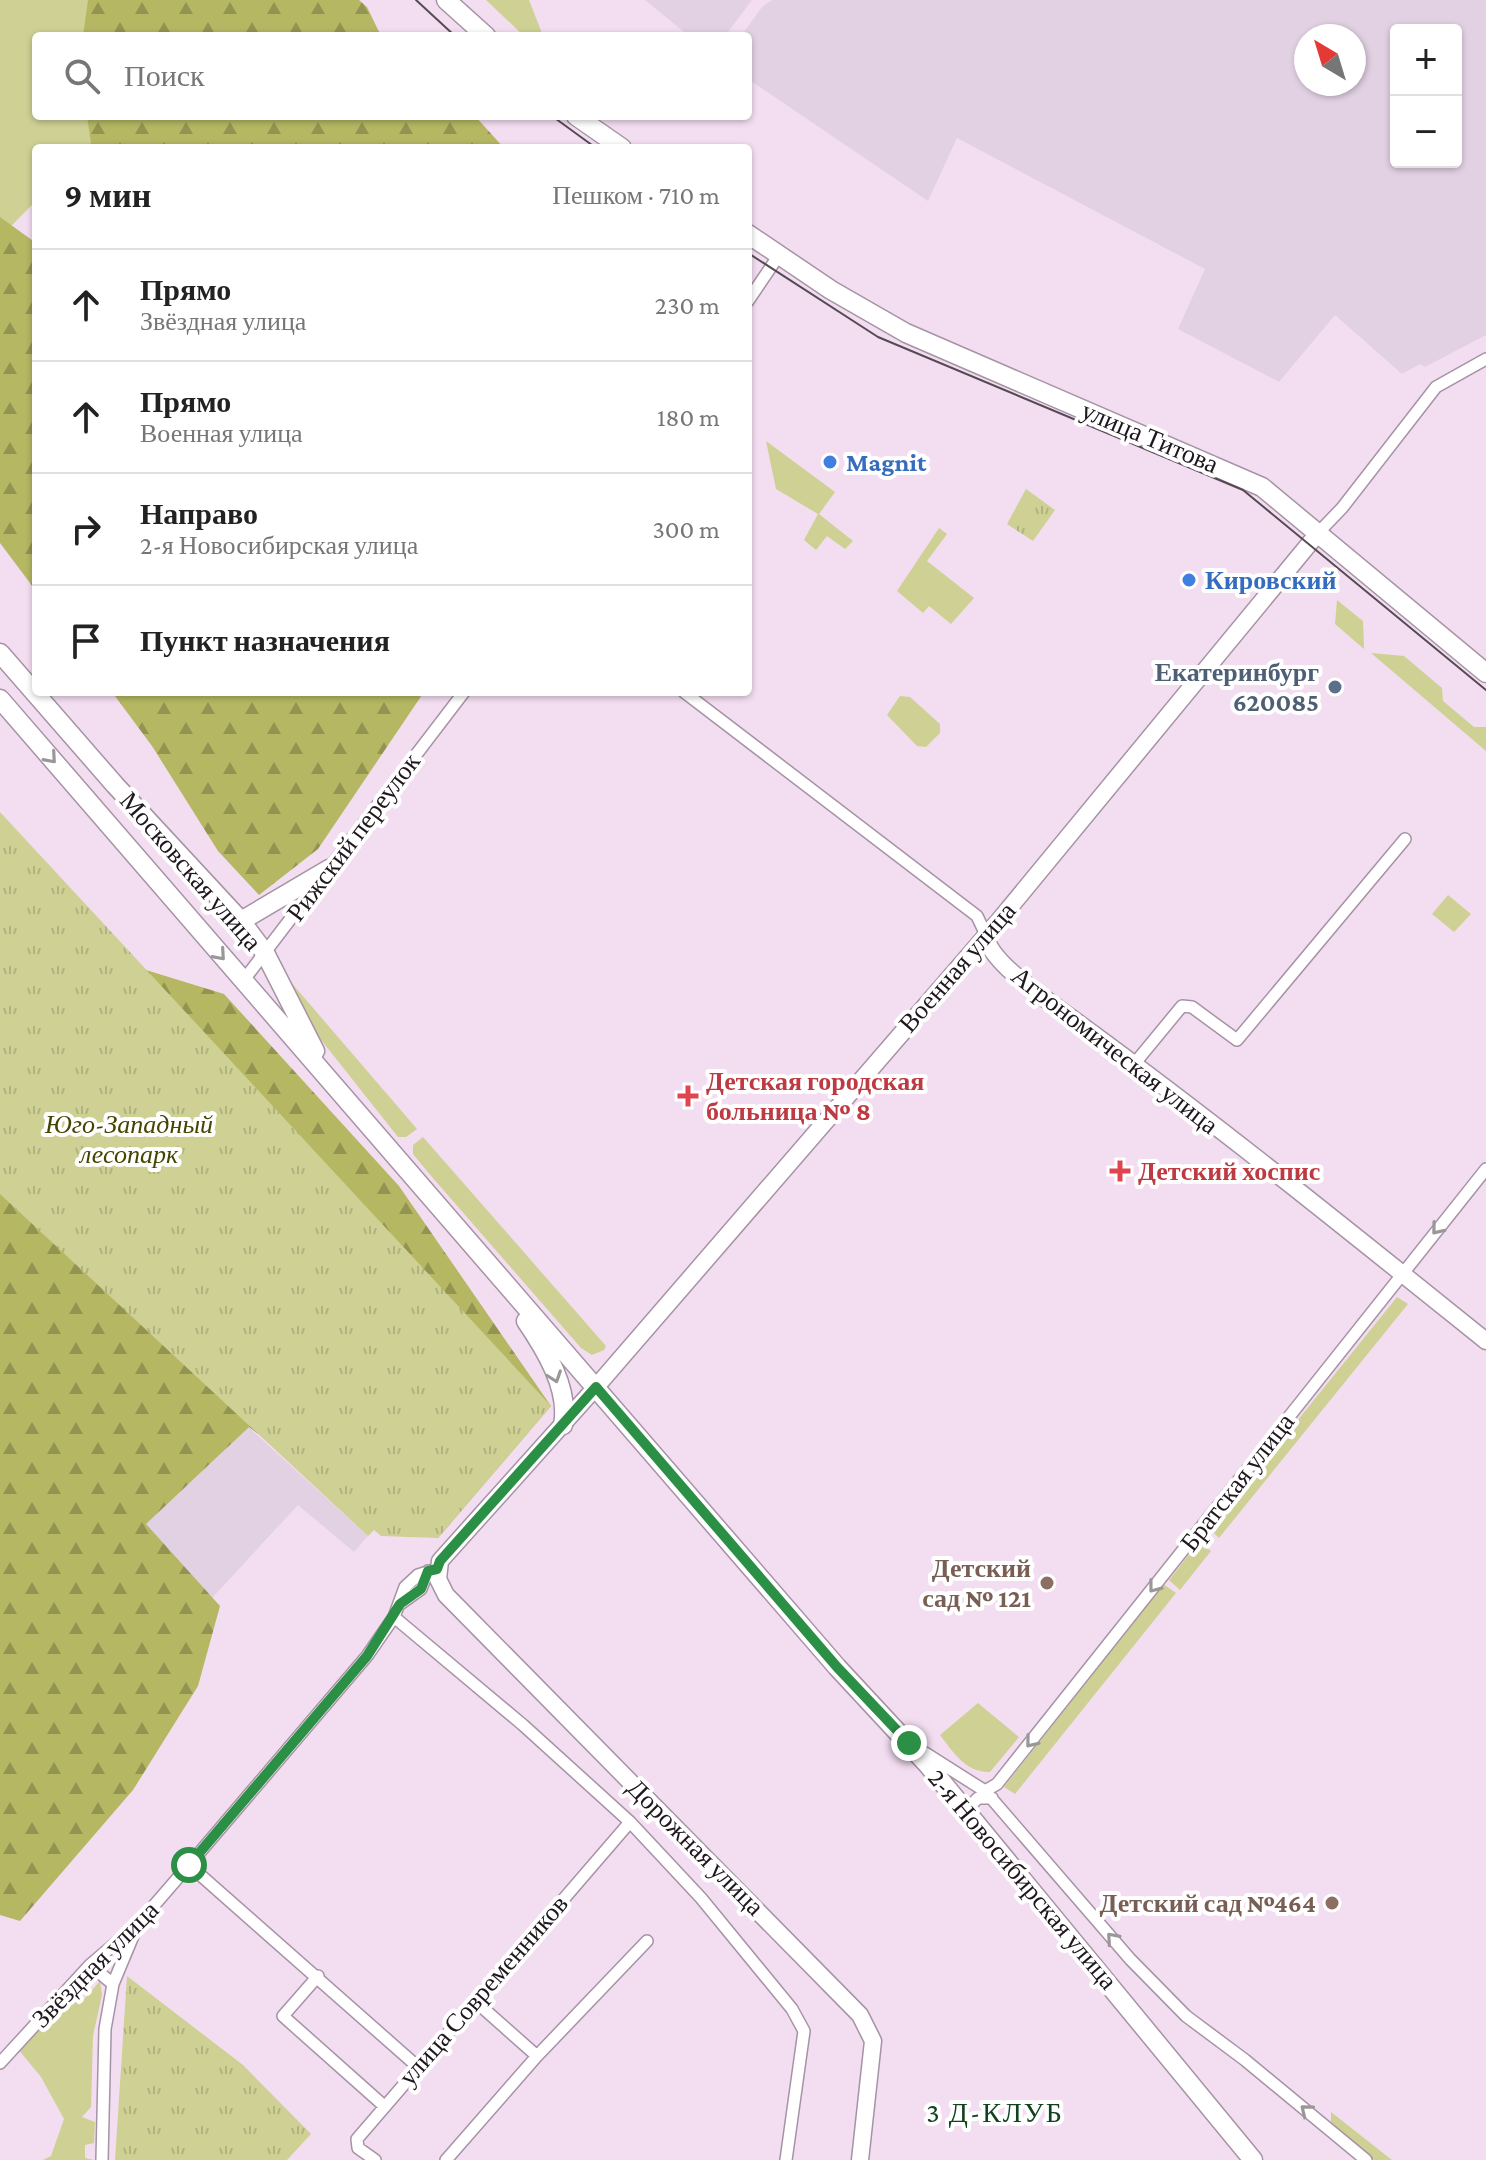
<!DOCTYPE html>
<html lang="ru">
<meta charset="utf-8">
<style>
:root{--surface:#fff;--page:#f2f2f2;--text:#222;--muted:#767676;--line:#e0e0e0}
body{margin:0;font-family:"Crimson Pro",serif;background:var(--page);color:var(--text)}
.controls{position:absolute;right:24px;top:24px;display:grid;overflow:hidden;border-radius:8px;box-shadow:0 2px 6px #0004}
.controls button{width:72px;height:72px;display:grid;place-items:center;padding:0;border:0;border-bottom:2px solid var(--line);background:var(--surface);color:var(--text);font:40px sans-serif}
.compass{position:absolute;left:1294px;top:24px;width:72px;height:72px;border-radius:50%;background:var(--surface);box-shadow:0 2px 6px #0004;rotate:322deg}
.stop{position:absolute;width:24px;height:24px;margin:-18px;border:6px solid #2b9046;border-radius:50%;background:#fff}
.stop.end{background:#2b9046;border-color:#fff;box-shadow:0 2px 8px #0008}
.list{margin:0;padding:0;list-style:none}
h2{display:flex;justify-content:space-between;align-items:center;height:104px;margin:0;padding:0 32px;font-size:34px}
h2 small{font-size:26px;font-weight:400;color:var(--muted)}
.list li{display:grid;grid-template-columns:52px 1fr auto;gap:24px;align-items:center;box-sizing:border-box;height:112px;padding:0 32px;border-top:2px solid var(--line)}
.list b{display:block;font-size:30px;white-space:nowrap}
.list p{margin:0;font-size:26px;white-space:nowrap;color:var(--muted)}
.list em{font-size:26px;font-style:normal;color:var(--muted)}
.icon{flex:none;width:44px;height:44px;fill:none;stroke:currentColor;stroke-width:2;stroke-linecap:round;stroke-linejoin:round}
.map{position:relative;flex:none;width:1486px;height:2160px;overflow:hidden}
.search{position:absolute;background:var(--surface);box-shadow:0 2px 6px #0004;left:32px;top:32px;width:720px;height:88px;display:flex;align-items:center;gap:20px;box-sizing:border-box;padding:0 28px;border-radius:8px;color:var(--muted);font-size:30px}
.panel{position:absolute;background:var(--surface);box-shadow:0 2px 6px #0004;left:32px;top:144px;width:720px;height:552px;border-radius:8px}
.map>svg:first-child{display:block}
</style>
<div class="map">
<svg width="1486" height="2160" viewBox="0 0 1486 2160">
<defs>
<pattern id="forest-firs" width="22" height="20" patternUnits="userSpaceOnUse" patternTransform="scale(2)"><rect width="22" height="20" fill="#b5b763"/><path d="M5 1l3.5 6h-7zM16 11l3.5 6h-7z" fill="#939451"/></pattern>
<pattern id="park-tufts" width="24" height="20" patternUnits="userSpaceOnUse" patternTransform="scale(2)"><rect width="24" height="20" fill="#ced094"/><path d="M3 7l-1-3M5 7V3M7 7l1-3M15 17l-1-3M17 17v-4M19 17l1-3" fill="none" stroke="#b0b27f"/></pattern>
</defs>
<rect width="100%" height="100%" fill="#f3def1"/>
<path fill="#e2d1e3" fill-rule="evenodd" d="M645,0H752L725,36H689Z
M772,0H1486V335L1425,367L1420,364L1402,374L1335,315L1279,382L1178,329L1205,269L957,138L928,201L748,79V36H741L762,7ZM1396,30H1456V162H1396ZM1354,36V84H1306V36Z
M233,1413L368,1536L354,1552L298,1505L212,1598L145,1524L222,1453Z"/>
<path fill="#ced094" d="M0,0H241L204,36H36V116H123L90,148H36V201L0,237Z
M486,0H529L543,36H524Z
M766,441L835,492L819,514L853,541L845,549L827,536L816,550L804,540L818,514L776,489Z
M939,528L947,534L927,561L974,598L951,624L929,606L923,613L897,591Z
M1337,600L1363,621L1364,649L1335,624Z
M1371,653L1404,656L1442,688L1443,701L1474,727H1486V751Z
M900,696L910,697L940,724V733L926,747L917,746L887,715Z
M1448,895L1471,914L1454,932L1432,914Z
M283,973L417,1129L406,1137H398L303,1017Z
M423,1137L606,1346L604,1350L592,1355L581,1348L432,1177L413,1154V1145Z
M1397,1297L1408,1304L1219,1538L1210,1529Z
M1199,1542L1211,1551L1180,1590L1169,1580Z
M1163,1584L1176,1593L1015,1794L1004,1787Z
M978,1703L1019,1737L990,1772C966,1773 953,1752 940,1735Z
M90,1975L94,1978L75,2001L79,2005L100,1981L102,1995L93,2036L91,2107L82,2117L95,2122L94,2143L85,2145V2158L94,2160H43L51,2156L64,2119L41,2077L18,2049L84,1976Z
M1331,2112L1392,2160H1374L1331,2122Z"/>
<path fill="url(#forest-firs)" d="M88,0H359L367,7L381,36H83Z
M87,116H475L504,148H86L91,143Z
M0,217L36,243V591L0,543Z
M112,692H424L318,849L259,895L218,851L152,746Z
M0,831L107,958L224,994L399,1186L551,1406L438,1538L378,1523L249,1427L146,1524L220,1606L198,1686L133,1790L20,1921L0,1915Z"/>
<path fill="url(#park-tufts)" d="M1026,489L1055,510L1033,541L1007,524Z
M0,812L551,1406L438,1538L381,1536L374,1530L368,1536L0,1194Z
M127,1976L243,2065L311,2134L287,2160H115Z"/>
<g fill="none" stroke-linecap="round" stroke-linejoin="round">
<defs>
<path id="street" d="M748,301L779,255
M1319,532L1342,508L1436,387L1486,359
M684,692L977,916L986,935
M243,981L464,692
M1135,1063L1182,1006L1192,1007L1237,1040L1405,839
M400,1604L421,1589L428,1571
M394,1617L523,1725L630,1822L701,1898L792,2009L804,2031L786,2160
M925,1753L985,1791L1130,1959L1186,2016L1245,2060L1366,2160
M985,1791L997,1784L1486,1169
M966,1810L978,1798H992
M189,1865L418,2067
M90,1965L113,1984
M318,1976L283,2016L383,2105
M475,2001L537,2056
M0,2063L90,1965L138,1924L189,1865L367,1656L394,1617L405,1587L418,1575L437,1569
M102,2160L105,2029L113,1984L138,1924
M375,2160L358,2148L357,2139L630,1822
M446,2160L537,2056L647,1941"/>
<path id="secondary" d="M986,935C987,961 1049,1001 1070,1017C1212,1120 1349,1231 1486,1341
M860,2160L873,2041L860,2015L446,1595L438,1579L440,1561L596,1387L997,923L1319,532"/>
<path id="primary" d="M446,0L486,36
M576,116L622,148
M748,234L831,290L906,333L1262,487L1486,673
M0,653L115,785L241,921L265,953L315,1051
M0,699L837,1667L928,1765L1253,2160
M241,921L329,869
M526,1321C545,1349 570,1389 563,1425"/>
</defs>
<use href="#street" stroke="#a693a5" stroke-width="14"/>
<use href="#secondary" stroke="#a693a5" stroke-width="19"/>
<use href="#primary" stroke="#a693a5" stroke-width="21"/>
<use href="#street" stroke="#fff" stroke-width="11"/>
<use href="#secondary" stroke="#fff" stroke-width="16"/>
<use href="#primary" stroke="#fff" stroke-width="18"/>
<path stroke="#554a54" stroke-width="2" d="M416,0L455,36
M552,116L596,148
M748,253L878,337L1243,490L1486,690"/>
</g>
<defs><path id="oneway-chevron" d="M-2-3.5L2.5 0L-2 3.5" fill="none" stroke-width="1.6" stroke-linecap="round" stroke-linejoin="round" transform="scale(2)"/></defs>
<g stroke="#9a9799">
<use href="#oneway-chevron" transform="translate(51 758) rotate(49)"/>
<use href="#oneway-chevron" transform="translate(220 955) rotate(49)"/>
<use href="#oneway-chevron" transform="translate(1437 1229) rotate(129)"/>
<use href="#oneway-chevron" transform="translate(555 1377) rotate(71)"/>
<use href="#oneway-chevron" transform="translate(1154 1587) rotate(128)"/>
<use href="#oneway-chevron" transform="translate(1031 1742) rotate(129)"/>
<use href="#oneway-chevron" transform="translate(1112 1938) rotate(-131)"/>
<use href="#oneway-chevron" transform="translate(1306 2110) rotate(-141)"/>
</g>
<g fill="none" stroke-linecap="round" stroke-linejoin="round">
<path stroke="#2b9046" stroke-width="10" d="M189,1865L367,1656L400,1604L421,1589L428,1571L437,1569L440,1561L596,1387L837,1667L909,1743"/>
</g>
<g fill="#3f7fe0" stroke="#fff" stroke-width="3">
<circle cx="830" cy="462" r="8"/>
<circle cx="1189" cy="580" r="8"/>
</g>
<circle fill="#5c6f8a" stroke="#fff" stroke-width="3" cx="1335" cy="687" r="8"/>
<g fill="#e0444e" stroke="#fff" stroke-width="3">
<path d="M684 1084h8v8h8v8h-8v8h-8v-8h-8v-8h8z"/>
<path d="M1116 1159h8v8h8v8h-8v8h-8v-8h-8v-8h8z"/>
</g>
<g fill="#8d6e63" stroke="#fff" stroke-width="3">
<circle cx="1047" cy="1583" r="8"/>
<circle cx="1332" cy="1903" r="8"/>
</g>
<g text-anchor="middle" stroke-width="8" stroke-linejoin="round" paint-order="stroke">
<g font-size="26" fill="#1e171d" stroke="#fff">
<text transform="translate(1150 437) rotate(23)" y="9">улица Титова</text>
<text transform="translate(353 837) rotate(-53)" y="9">Рижский переулок</text>
<text transform="translate(191 871) rotate(49)" y="9">Московская улица</text>
<text transform="translate(957 967) rotate(-49)" y="9">Военная улица</text>
<text transform="translate(1115 1050) rotate(38)" y="9">Агрономическая улица</text>
<text transform="translate(1237 1482) rotate(-52)" y="9">Братская улица</text>
<text transform="translate(696 1847) rotate(45)" y="9">Дорожная улица</text>
<text transform="translate(1023 1879) rotate(50)" y="9">2-я Новосибирская улица</text>
<text transform="translate(95 1964) rotate(-45)" y="9">Звёздная улица</text>
<text transform="translate(483 1990) rotate(-49)" y="9">улица Современников</text>
</g>
<g font-size="26" font-weight="bold" fill="#366cbe" stroke="#fff" text-anchor="start">
<text x="846" y="471">Magnit</text>
<text x="1205" y="589">Кировский</text>
</g>
<g font-size="26" font-weight="bold" fill="#4e5e75" stroke="#fff" text-anchor="end">
<text x="1319" y="681">Екатеринбург<tspan x="1319" dy="30">620085</tspan></text>
</g>
<g font-size="26" font-weight="bold" fill="#be3a42" stroke="#fff" text-anchor="start">
<text x="706" y="1090">Детская городская<tspan x="706" dy="30">больница № 8</tspan></text>
<text x="1138" y="1180">Детский хоспис</text>
</g>
<g font-size="26" font-style="italic" fill="#454501" stroke="#fff">
<text x="129" y="1133">Юго-Западный<tspan x="129" dy="30">лесопарк</tspan></text>
</g>
<g font-size="26" font-weight="bold" fill="#785e54" stroke="#fff" text-anchor="end">
<text x="1031" y="1577">Детский<tspan x="1031" dy="30">сад № 121</tspan></text>
<text x="1316" y="1912">Детский сад №464</text>
</g>
<g font-size="28" letter-spacing="2" fill="#11411d" stroke="#fff">
<text x="995" y="2122">3 Д-КЛУБ</text>
</g>
</g>
</svg>
<div class="controls">
<button>+</button>
<button>−</button>
</div>
<svg class="compass" viewBox="-18 -18 36 36"><path d="M0-13l5 13h-10z" fill="#e53935"/><path d="M0 13l5-13h-10z" fill="#767676"/></svg>
<div class="stop" style="left:189px;top:1865px"></div>
<div class="stop end" style="left:909px;top:1743px"></div>
<div class="search"><svg class="icon" aria-label="search" viewBox="0 0 24 24"><circle cx="10" cy="10" r="6"/><path d="M15 15l6 6"/></svg>Поиск</div>
<section class="panel">
<h2>9 мин<small>Пешком · 710 m</small></h2>
<ul class="list">
<li><svg class="icon" aria-label="ahead" viewBox="0 0 24 24"><path d="M12 20V5M6 11l6-6 6 6"/></svg><div><b>Прямо</b><p>Звёздная улица</p></div><em>230 m</em></li>
<li><svg class="icon" aria-label="ahead" viewBox="0 0 24 24"><path d="M12 20V5M6 11l6-6 6 6"/></svg><div><b>Прямо</b><p>Военная улица</p></div><em>180 m</em></li>
<li><svg class="icon" aria-label="right" viewBox="0 0 24 24"><path d="M7 20v-9h11M14 6l5 5-5 5"/></svg><div><b>Направо</b><p>2-я Новосибирская улица</p></div><em>300 m</em></li>
<li><svg class="icon" aria-label="arrive" viewBox="0 0 24 24"><path d="M6 21V4h12l-3 4 3 4H6"/></svg><div><b>Пункт назначения</b></div></li>
</ul>
</section>
</div>
